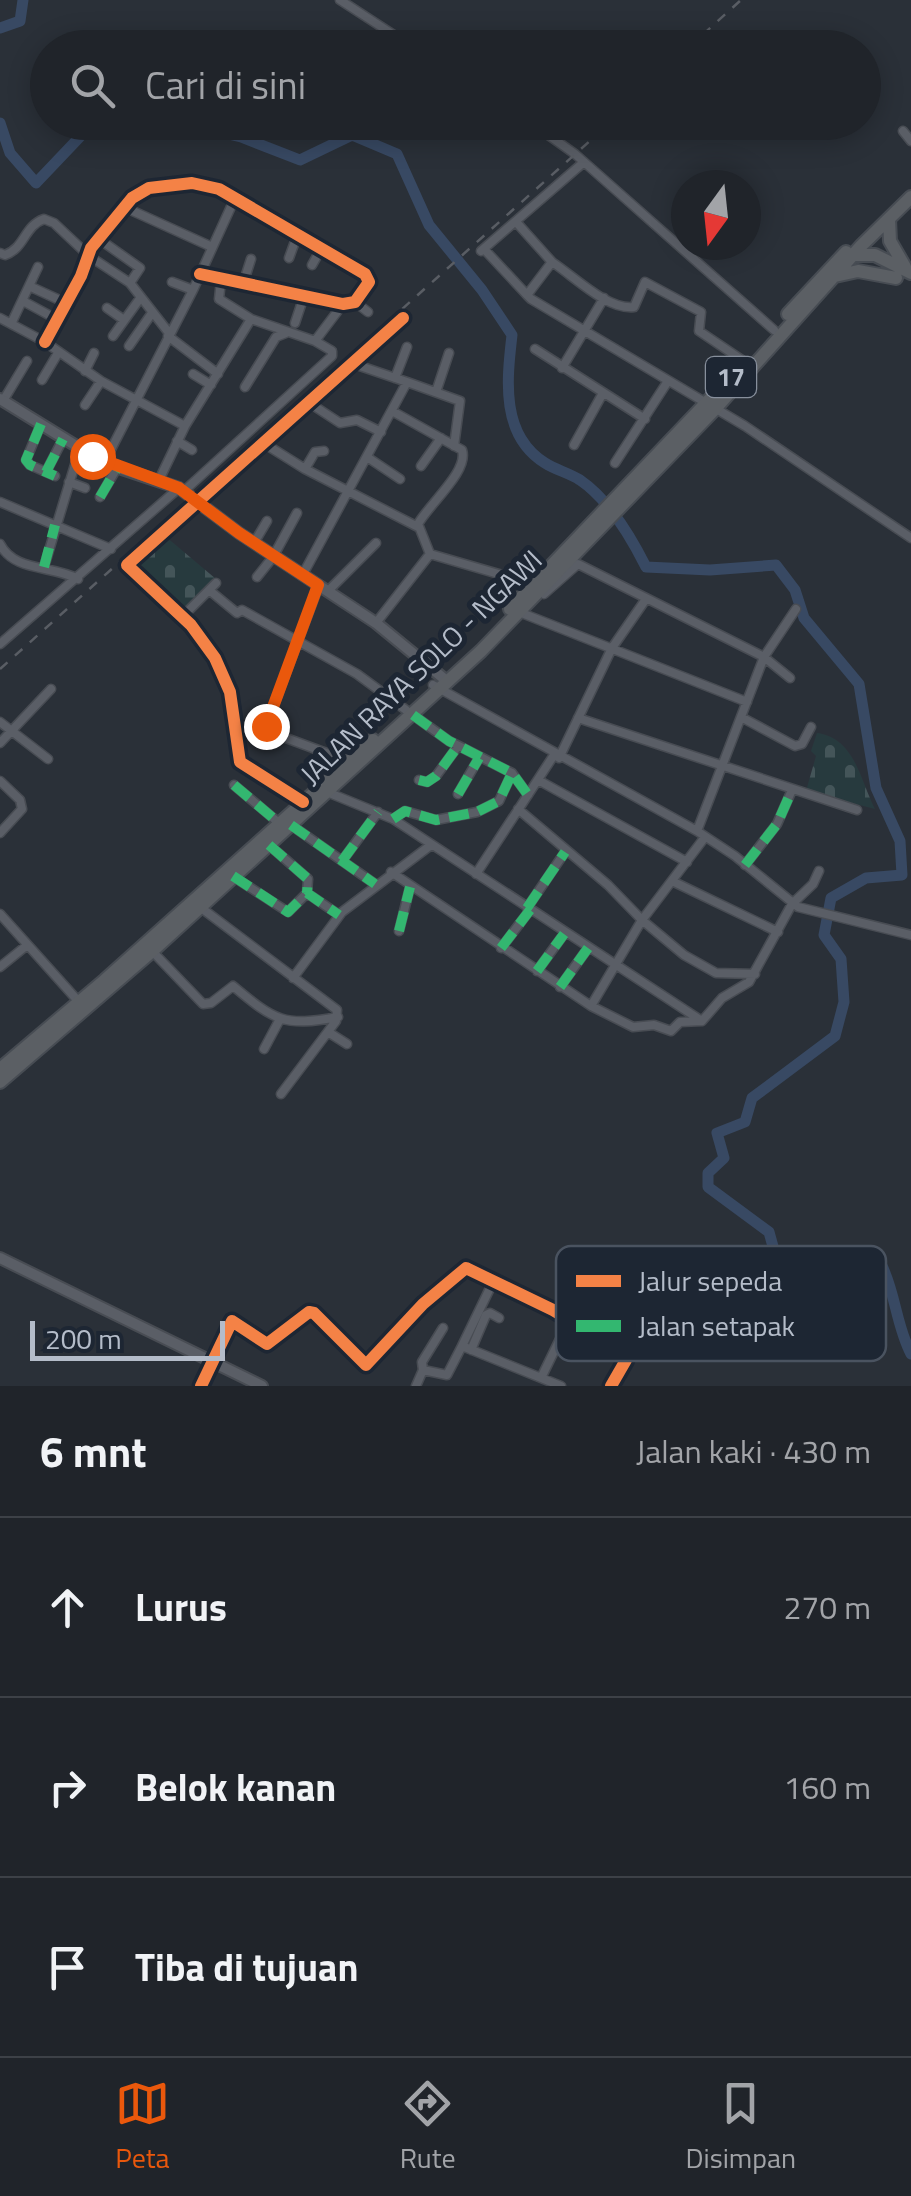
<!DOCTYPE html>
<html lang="id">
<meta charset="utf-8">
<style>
:root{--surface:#20242a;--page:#282c32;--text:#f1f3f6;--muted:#a2a4a8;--line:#3d4147;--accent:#ea580c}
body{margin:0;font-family:"Titillium Web",sans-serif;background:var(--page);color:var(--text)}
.compass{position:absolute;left:671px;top:170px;width:90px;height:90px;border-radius:50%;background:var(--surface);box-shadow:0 5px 25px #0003;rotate:195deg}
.scale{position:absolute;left:30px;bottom:25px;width:195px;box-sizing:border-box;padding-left:10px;border:5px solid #b4bcc9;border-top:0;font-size:28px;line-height:35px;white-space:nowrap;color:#b4bcc9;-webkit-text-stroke:8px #1d2633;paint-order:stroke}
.stop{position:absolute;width:30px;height:30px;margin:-22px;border:8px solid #ea580c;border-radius:50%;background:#fff}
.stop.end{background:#ea580c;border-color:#fff;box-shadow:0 2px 10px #0008}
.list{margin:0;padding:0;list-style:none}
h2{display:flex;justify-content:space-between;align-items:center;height:130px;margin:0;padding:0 40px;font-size:42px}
h2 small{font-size:32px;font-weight:400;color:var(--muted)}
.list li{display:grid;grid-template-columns:65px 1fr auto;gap:30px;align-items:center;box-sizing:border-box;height:180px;padding:0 40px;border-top:2px solid var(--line)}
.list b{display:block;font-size:38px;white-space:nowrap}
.list em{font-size:32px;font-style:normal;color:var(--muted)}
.icon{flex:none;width:55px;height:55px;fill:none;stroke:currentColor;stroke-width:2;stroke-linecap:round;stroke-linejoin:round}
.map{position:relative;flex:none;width:911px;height:1386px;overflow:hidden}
.search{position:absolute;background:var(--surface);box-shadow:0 5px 25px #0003;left:30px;right:30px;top:30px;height:110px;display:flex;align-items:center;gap:25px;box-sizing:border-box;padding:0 35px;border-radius:55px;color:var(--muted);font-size:38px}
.sheet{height:670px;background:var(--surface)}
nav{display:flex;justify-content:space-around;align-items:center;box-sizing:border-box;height:140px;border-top:2px solid var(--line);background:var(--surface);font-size:28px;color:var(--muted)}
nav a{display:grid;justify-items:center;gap:5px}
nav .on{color:var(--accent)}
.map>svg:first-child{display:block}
</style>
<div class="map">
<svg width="911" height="1386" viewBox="0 0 911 1386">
<defs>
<pattern id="cemetery-stones" width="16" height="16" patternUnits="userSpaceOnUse" patternTransform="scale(2.5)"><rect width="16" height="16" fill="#273a3e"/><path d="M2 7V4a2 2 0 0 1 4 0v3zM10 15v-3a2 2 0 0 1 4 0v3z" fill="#445559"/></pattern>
</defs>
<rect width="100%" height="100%" fill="#2a3038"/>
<path fill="url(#cemetery-stones)" d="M165,536L216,579L182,613L132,564Z
M817,733C855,738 860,780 875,809L806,791L816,756L811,751Z"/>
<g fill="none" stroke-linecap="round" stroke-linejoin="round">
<path stroke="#384963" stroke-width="11" d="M0,28L20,21L23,0
M178,122L241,137L300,160L352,135L397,154L429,225L482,290L512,335C507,379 500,435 545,463C556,470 569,473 580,480C608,499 631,537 646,567L710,570L776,565L795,590L804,618L859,684L876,788L900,841L902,875L866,878L831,898L824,935L841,959L844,1002L835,1036L752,1098L745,1122L717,1133L724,1158L708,1173V1187L769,1232L791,1312L838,1313L882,1266C896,1295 896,1325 911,1354
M0,123L10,153L36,183L94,122"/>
<defs>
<path id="minor" d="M340,0L414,48
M530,122L575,154L774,330
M903,131L911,141
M124,207L212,247
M517,223L552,262L527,295L531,299L745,426L911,538
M99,239L140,268L130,283
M484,249L527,295
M481,251L584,162
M0,253L5,255C25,248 24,226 44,219L54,223L88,255
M89,256L130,283L169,333
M289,258L297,236
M552,262C575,277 607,310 634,307L645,282L701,312L699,331L745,362
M312,265L321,249
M221,280L219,299L251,319
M172,282L193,290
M243,284L251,259
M29,286L66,303
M23,301L58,320
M355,302L368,312
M107,308L124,320
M0,318L45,342L101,381L185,426
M295,323L304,296
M11,324L38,267
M113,336L141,297
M168,336L218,374
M315,341L343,304
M45,342L81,276L91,248L132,198L149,188L192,183L219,189L365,274L369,282L355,302L343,304L200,274
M129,346L152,313
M535,349L645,419
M354,364L407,382
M562,368L604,298
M85,371L94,353
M193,374L211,385
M395,378L407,347
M42,380L58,353
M245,387L276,337L286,333
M436,392L449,353
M3,401L27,361
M311,404L340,423L357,420L381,432
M85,405L101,381
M392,411L462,450C469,471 430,503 418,524L430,554L533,584
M41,424L26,460L30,465L55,476
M177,441L192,450
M265,444L305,469L418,527
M574,445L603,393
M367,457L400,479
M104,463L193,290L235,198
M615,463L668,381
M421,466L441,438
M305,469L315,452L324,451
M46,472L63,439
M159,480L185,426L251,319L315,341L332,351V356L184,491
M69,482L85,488
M100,497L117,468
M0,502L111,549
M254,543L267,521
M0,544C14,572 52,565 78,579
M44,567L80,448
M302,576L407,382L460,401L454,446
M257,577L273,557L297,513
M319,585L266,726L267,731L348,761
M209,590L237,613L242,610L357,674L406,710
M328,591L376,543
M544,594L578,564L764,657L790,678
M519,612L747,702
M183,616L216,583
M376,623L430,554
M0,644L179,488
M433,685L697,831L735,856L798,907L911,935
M413,715L449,741L512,773L528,795
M741,717L795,746L802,744L811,727
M578,718L857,810
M0,722L48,759
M235,726L267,731
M0,743L51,689
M559,758L612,648L646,599
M419,780L427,782L436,776L458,746
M538,780L687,862
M0,781L20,800L22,809L0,833
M234,785L279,823
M327,792L393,819L702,1021
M458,794L479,758
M303,802L240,762L230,692L215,658L191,625L127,565L403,318
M518,809L608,885L642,920L684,955L716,973L755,974
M393,819L405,811L436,820L477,812L499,801L512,773
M291,825L375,884
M697,831L764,657L796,609
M269,845L308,879L307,893
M342,861L378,812
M745,865L777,824L792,790
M391,872L591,1006L633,1027L654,1025L671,1031L680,1022L702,1021L722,998L749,982L792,904L813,884L819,871
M476,874L554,755
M234,877L288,912L307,893L339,915
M674,882L778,932
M200,907L337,1010L336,1021L281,1094
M527,908L565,852
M0,914L79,1002
M399,931L410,887
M501,948L530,910
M152,951L203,1004L211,1003L233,986C275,1021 284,1027 338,1017
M0,967L26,946
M537,971L564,934
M293,978L342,912L431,845
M560,987L588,948
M591,1006L642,920L705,837
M328,1032L347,1044
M264,1049L280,1019
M462,1346L494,1280
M471,1350L486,1315L490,1313L499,1318
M423,1370L422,1362L443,1328
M542,1376L562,1335L565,1317
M201,1386L232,1321L267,1344L309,1312L314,1313L366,1365L423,1304L466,1268L553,1310L623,1352L626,1360L611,1386
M416,1386L423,1370L447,1375L462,1346L561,1386"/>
<path id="tertiary" d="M0,399L104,463L179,488L239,533L376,623L448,682
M0,1258L262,1386"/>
<path id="trunk" d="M889,219L890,241L905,267
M852,255H875L911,273
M835,276L858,271L896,278
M788,314L846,252
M510,609L731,377
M0,1069L105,980L373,740
M0,1082L150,953L481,651L715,409L861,246L911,197"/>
</defs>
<use href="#minor" stroke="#484c53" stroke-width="11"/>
<use href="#tertiary" stroke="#484c53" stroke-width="14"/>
<use href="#trunk" stroke="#474c53" stroke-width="16"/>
<use href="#minor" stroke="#5a5e66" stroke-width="8"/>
<use href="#tertiary" stroke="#5a5e66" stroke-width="10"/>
<use href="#trunk" stroke="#5b5f64" stroke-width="12"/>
<path stroke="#595d64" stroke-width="2.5" stroke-dasharray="10 10" stroke-linecap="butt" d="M688,48L741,0
M0,669L611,122"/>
<path stroke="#33b770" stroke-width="10" stroke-dasharray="20 10" stroke-linecap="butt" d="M41,424L26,460L30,465L55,476
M46,472L63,439
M100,497L117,468
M44,567L55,525
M413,715L449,741L512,773L528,795
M419,780L427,782L436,776L458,746
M234,785L279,823
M458,794L479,758
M393,819L405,811L436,820L477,812L499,801L512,773
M291,825L375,884
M269,845L308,879L307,893
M342,861L378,812
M745,865L777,824L792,790
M233,876L288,912L307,893L339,915
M527,908L565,852
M399,931L410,887
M501,948L530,910
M537,971L564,934
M560,987L588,948"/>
<defs>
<path id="cycleway" d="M45,342L81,276L91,248L132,198L149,188L192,183L219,189L365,274L369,282L355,302L343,304L200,274
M303,802L240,762L230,692L215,658L191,625L127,565L403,318
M201,1386L232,1321L267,1344L309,1312L314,1313L366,1365L423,1304L466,1268L553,1310L623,1352L626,1360L611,1386"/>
</defs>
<use href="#cycleway" stroke="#1d2633" stroke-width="19"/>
<use href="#cycleway" stroke="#f48246" stroke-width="12"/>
</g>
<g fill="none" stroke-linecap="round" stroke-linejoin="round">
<path stroke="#ea580c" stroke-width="12" d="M92,456L179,488L239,533L318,585L266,726"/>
</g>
<g text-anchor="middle" stroke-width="10" stroke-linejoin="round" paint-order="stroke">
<rect fill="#1d2633" stroke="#878f9c" stroke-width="2.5" x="706" y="357" width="50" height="40" rx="8"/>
<g font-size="25" font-weight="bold" fill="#b4bcc9">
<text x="731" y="386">17</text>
</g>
<g font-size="28" fill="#b4bcc9" stroke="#1d2633">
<text transform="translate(421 667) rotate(-44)" y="10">JALAN RAYA SOLO - NGAWI</text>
</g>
</g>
<rect x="556" y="1246" width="330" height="115" rx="15" fill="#1d2633" stroke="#4a5360" stroke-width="2.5"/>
<rect x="576" y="1275" width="45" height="12" fill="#f48246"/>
<rect x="576" y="1320" width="45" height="12" fill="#33b770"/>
<g font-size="28" fill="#b4bcc9">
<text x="638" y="1291">Jalur sepeda</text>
<text x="638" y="1336">Jalan setapak</text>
</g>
</svg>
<svg class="compass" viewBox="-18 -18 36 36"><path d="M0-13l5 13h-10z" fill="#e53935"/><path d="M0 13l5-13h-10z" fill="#a2a4a8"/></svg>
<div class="scale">200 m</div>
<div class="stop" style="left:92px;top:456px"></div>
<div class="stop end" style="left:266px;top:726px"></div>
<div class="search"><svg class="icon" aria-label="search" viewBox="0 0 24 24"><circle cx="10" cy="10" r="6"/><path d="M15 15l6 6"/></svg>Cari di sini</div>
</div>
<section class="sheet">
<h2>6 mnt<small>Jalan kaki · 430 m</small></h2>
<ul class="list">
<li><svg class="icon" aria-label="ahead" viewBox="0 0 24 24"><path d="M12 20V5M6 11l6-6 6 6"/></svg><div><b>Lurus</b></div><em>270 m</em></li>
<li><svg class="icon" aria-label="right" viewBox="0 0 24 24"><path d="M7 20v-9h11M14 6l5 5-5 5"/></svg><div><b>Belok kanan</b></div><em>160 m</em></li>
<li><svg class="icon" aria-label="arrive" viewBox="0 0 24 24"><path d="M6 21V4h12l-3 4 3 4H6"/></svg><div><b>Tiba di tujuan</b></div></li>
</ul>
</section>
<nav>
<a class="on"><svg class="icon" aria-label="map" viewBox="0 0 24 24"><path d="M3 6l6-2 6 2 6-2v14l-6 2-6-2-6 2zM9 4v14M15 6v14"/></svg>Peta</a>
<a><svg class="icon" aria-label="directions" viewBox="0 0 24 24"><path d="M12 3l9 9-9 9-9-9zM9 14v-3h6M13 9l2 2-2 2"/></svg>Rute</a>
<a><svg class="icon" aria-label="saved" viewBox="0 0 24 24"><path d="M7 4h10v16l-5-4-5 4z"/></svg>Disimpan</a>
</nav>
